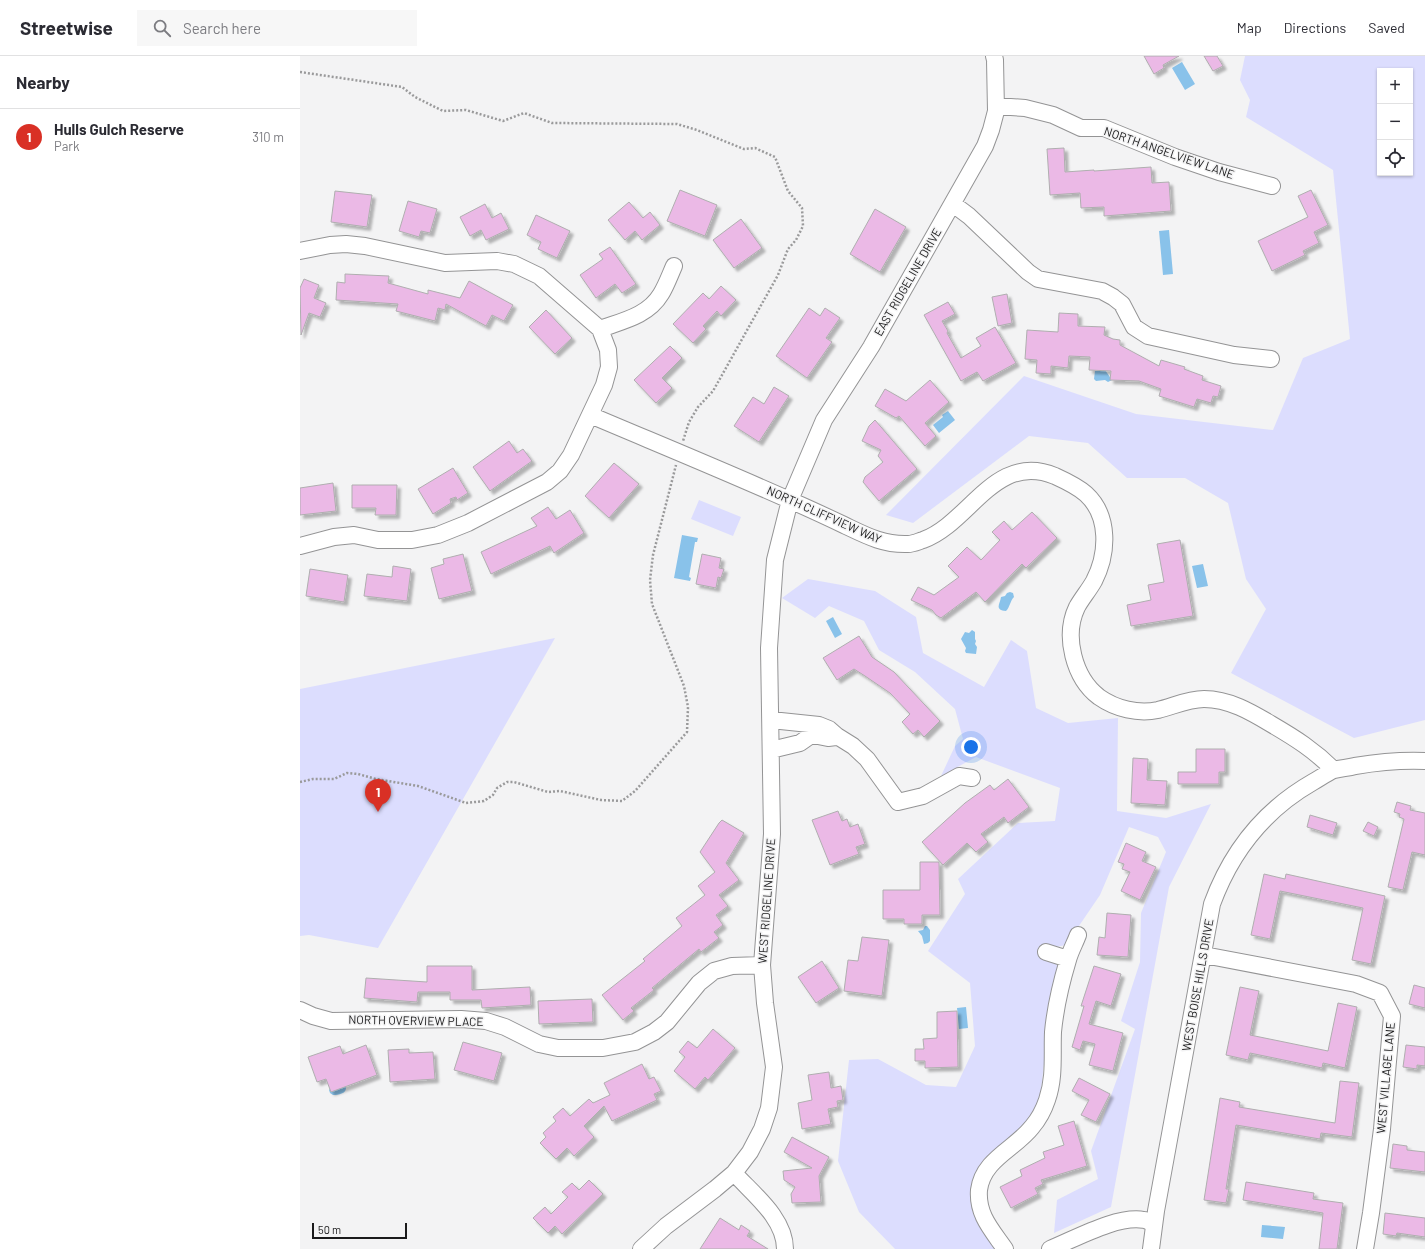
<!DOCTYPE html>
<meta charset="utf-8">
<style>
:root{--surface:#fff;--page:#f7f7f7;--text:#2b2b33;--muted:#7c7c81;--line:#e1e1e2;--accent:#d93025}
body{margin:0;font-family:Barlow,sans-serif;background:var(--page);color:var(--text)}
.controls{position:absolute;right:12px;top:12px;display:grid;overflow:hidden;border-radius:0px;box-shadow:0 1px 3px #0004}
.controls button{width:36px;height:36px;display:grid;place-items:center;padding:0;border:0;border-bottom:1px solid var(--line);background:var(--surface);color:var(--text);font:20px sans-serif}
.scale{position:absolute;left:12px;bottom:10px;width:95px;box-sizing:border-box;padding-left:4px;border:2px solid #1a1a1b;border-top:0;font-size:11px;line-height:14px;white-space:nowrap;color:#1a1a1b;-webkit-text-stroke:3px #f3f3f4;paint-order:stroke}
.you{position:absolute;left:671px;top:691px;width:14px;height:14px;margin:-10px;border:3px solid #fff;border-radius:50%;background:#1a73e8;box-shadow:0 0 0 6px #1a73e833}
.badge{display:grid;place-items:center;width:26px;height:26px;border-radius:50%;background:var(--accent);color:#fff;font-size:13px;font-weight:700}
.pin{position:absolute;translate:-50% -33px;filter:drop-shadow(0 1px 2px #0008)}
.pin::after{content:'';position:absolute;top:21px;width:14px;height:12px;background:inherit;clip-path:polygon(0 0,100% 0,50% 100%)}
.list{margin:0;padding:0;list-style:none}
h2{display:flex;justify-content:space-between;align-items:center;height:52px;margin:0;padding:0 16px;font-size:17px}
h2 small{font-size:13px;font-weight:400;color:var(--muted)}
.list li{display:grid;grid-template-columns:26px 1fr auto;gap:12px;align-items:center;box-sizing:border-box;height:56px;padding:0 16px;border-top:1px solid var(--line)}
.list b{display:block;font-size:15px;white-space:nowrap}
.list p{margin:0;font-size:13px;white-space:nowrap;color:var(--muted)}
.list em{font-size:13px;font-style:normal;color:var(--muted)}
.icon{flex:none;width:22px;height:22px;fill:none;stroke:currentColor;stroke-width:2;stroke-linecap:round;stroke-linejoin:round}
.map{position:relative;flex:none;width:1125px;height:1193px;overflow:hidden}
header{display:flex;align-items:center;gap:24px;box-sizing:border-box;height:56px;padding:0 20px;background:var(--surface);border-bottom:1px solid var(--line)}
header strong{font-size:19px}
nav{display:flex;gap:22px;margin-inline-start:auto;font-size:14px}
.search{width:280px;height:36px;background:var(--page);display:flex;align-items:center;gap:10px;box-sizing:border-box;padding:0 14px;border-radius:0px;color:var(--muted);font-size:15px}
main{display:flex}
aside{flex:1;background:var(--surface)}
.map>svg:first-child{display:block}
</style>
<header>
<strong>Streetwise</strong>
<div class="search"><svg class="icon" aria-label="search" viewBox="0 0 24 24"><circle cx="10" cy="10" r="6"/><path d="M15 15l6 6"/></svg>Search here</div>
<nav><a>Map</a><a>Directions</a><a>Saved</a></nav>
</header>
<main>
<aside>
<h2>Nearby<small></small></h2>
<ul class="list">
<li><span class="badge">1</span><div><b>Hulls Gulch Reserve</b><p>Park</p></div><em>310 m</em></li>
</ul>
</aside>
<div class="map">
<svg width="1125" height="1193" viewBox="0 0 1125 1193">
<defs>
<filter id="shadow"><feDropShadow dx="3.5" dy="3.5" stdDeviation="1" flood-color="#0004"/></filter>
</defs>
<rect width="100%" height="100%" fill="#f3f3f4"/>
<path fill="#dcddfe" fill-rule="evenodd" d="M945,0H1125V664L1054,682L931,617L966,553L946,523L928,447L885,422H827L788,387L729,380L613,467L586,459L724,320L836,358L973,374L1003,302L1050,283L1033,114L946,61L950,44L940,24ZM1080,15H1110V117H1080Z
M399,444L441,461L433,480L391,463Z
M508,523L575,535L616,561L623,597L684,631L711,584L727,595L736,652L768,667L818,662L817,755L866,762L911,748L869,831L811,1151L754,1177L757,1144L798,1123L791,1095L835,973L821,965L840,906L841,857L866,796L858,781L829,771L800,839L766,889L746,893L754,906L761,913L749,962L740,1043L725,1068L684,1103L671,1130L673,1156L688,1182L695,1193H595L559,1156L538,1105L549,1004L578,1003L626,1029L656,1031L675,990L670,927L628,895L665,838L658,823L718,767L755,765L760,732L676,701L641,720L655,690L663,683L655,653L615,616L579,594L564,565L529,550L515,562L482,542Z
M255,582L78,892L9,879L0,880V633Z"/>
<path fill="#89c2ea" d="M882,6L895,28L885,34L872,12Z
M869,174L873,218L863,219L859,175Z
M798,313H801V315L805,314L812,324L808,326L805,324L796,325L794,323L795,315H799Z
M648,355L655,364L639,377L633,369L643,361L642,359Z
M382,479L398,482L397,486H395L389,521L391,522L390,525L374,522Z
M903,508L908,530L897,532L892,510Z
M710,536L713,537L714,541C710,545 710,551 706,555C694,554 700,548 701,541L705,540L707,537Z
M533,561L542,578L535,582L526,565Z
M672,574L675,576V583L676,585L675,588L677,591L676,598L666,597L665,595L666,592L661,583L665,576L669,577Z
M625,870H627L630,874V885L628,887L624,888L622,880L618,875L623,874Z
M666,951L668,972L659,973L657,952Z
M45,1028C49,1037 40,1039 33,1039L30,1037L29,1034L31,1031Z
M962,1169L985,1171L983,1183L961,1181Z"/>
<path fill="#ebb9e6" stroke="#afaeaf" filter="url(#shadow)" d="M844,0H879L863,9L864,12L854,18Z
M904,0H917L923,10L913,15Z
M764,92L765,116L794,114V115L851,111L852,127L869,126L871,155L804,160V151L781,152L780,137L750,139L747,93Z
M380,134L417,149L405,180L367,165Z
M1011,134L1028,169L1014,176L1019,187L1003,195L1005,199L972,215L958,185L1008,161L998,140Z
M35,135L72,139L67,171L31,166Z
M108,145L137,153L130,177L121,175L119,181L99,175Z
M329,146L343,162L350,156L360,169L342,184L335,175L325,184L308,164Z
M185,148L192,162L201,157L209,173L186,184L181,174L170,180L160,161Z
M575,153L606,171L580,216L550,198Z
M236,159L270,175L257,202L238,193L241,186L227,179Z
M441,163L462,192L434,212L413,184Z
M310,191L336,228L322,237L315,228L296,242L280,219L303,203L299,198Z
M45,218L89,220L88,227L128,238V234L160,242L169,225L213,249L204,265L192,259L186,270L146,248L145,254L138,252L135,265L96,255L98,248L36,244L37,226L45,227Z
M4,223L19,229L14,242L26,247L20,261L9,257L1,279L0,232Z
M421,230L436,244L421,260L417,255L403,270L406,273L393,287L373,268L403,237L409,243Z
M707,238L712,267L698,270L692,241Z
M648,246L655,258L642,265L648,275L647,277L661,302L681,290L676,282L695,271L716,307L683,325L677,316L661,325L624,259Z
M509,252L520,260L525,252L540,262L526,282L532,286L507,322L476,300Z
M246,254L272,282L255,298L229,271Z
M759,257L778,258V270L805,271L804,279L813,283L820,284V289L859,310L861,304L885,311L884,313L903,320L902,324L921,330L918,341L913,340L911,347L897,343L894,351L859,340L861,333L839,325L810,324L811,315L789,314L790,301L769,300L768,312L751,310V318L736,317L737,304L725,303L727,274L758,276Z
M370,290L382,302L362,322L372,332L356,347L334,324Z
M630,324L649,346L625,367L636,380L625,390L599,360L596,362L575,350L585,333L606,345Z
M474,331L489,340L459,386L434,370L453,341L464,348Z
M575,364L617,413L579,445L563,426L565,421L583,406L578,400L581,394L562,385L569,370Z
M209,385L217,397L223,393L232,405L190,435L173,411Z
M314,407L339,428L309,462L285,440Z
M153,412L168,437L157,444L156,441L150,443L151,447L133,458L118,433Z
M33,427L36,455L0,459V432Z
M52,429H97L96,459H75L76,452H52Z
M248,451L256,463L270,454L284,477L254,497L250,490L191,518L181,496L237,470L231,462Z
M732,456L757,482L726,512L722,508L685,546L676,536L641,562L636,559L632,554L611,544L618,531L634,539L659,521L648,510L667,491L681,504L700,484L692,476L704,465L712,474Z
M880,484L893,560L831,570L827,549L851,544L848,529L864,526L857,488Z
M163,498L172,535L139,543L131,512L144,508L143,503Z
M402,498L421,502L419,512L424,513L421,522L418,521L416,532L396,528Z
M93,510L111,513L107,545L64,540L67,518L92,521Z
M10,513L48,519L44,546L6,540Z
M559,580L572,601L594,616L640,665L624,681L618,674L613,678L602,666L610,658L590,637L565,620L554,613L537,624L523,602Z
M896,693H925V716H919V728H878V716H896Z
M833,702L848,703L847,724L867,725L865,749L831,747Z
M708,723L729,751L708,767L704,761L681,778L688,786L676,796L667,787L643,809L622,786L665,747L690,729L694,734Z
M1097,746L1111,750L1110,754L1125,757V799L1112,796L1103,834L1088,831L1104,763L1099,761L1100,758L1094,756Z
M538,755L542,765L547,763L550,771L558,768L565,788L556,791L559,798L530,809L512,764Z
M1010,759L1037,767L1033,779L1007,771Z
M422,764L444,777L426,807L439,824L419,839L428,850L416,859L423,869L414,876L419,882L401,896L399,893L352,932L354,934L331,952L334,955L323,964L302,939L345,905L343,903L382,870L376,862L405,839L398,830L415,816L400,796L419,767Z
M1068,766L1078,771L1074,780L1063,775Z
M826,787L846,796L842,805L856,811L840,844L821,835L830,816L822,813L824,808L818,806Z
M620,806H639L640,859H622V868H604V863H583V834H620Z
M964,818L985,823L986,818L1085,840L1071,908L1052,904L1063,852L980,835L970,883L951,879Z
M807,857L831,859L828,901L797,899L799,881L805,882Z
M562,881L589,884L582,940L544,935L548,904L558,905Z
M522,905L539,932L516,947L498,921Z
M127,910H172V934L230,931L231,949L182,952L181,944H150V936H118L117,946L64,942L66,922L127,926Z
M794,910L821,918L811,950L796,945L789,968L823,977L813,1015L789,1009L795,988L783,985L780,994L772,991L784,950H781Z
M1114,929L1125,932V952L1109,948Z
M940,931L959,935L950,979L1028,995L1038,947L1057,951L1045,1012L1023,1007L1022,1012L950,997L948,1004L926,999Z
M292,943L293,966L239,968L238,945Z
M657,955L658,1011L625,1012V1005H615V993H624L623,983L637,982V956Z
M413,973L435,992L408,1024L405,1021L395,1033L374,1015L385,1001L379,996L388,985L397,992Z
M163,986L202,997L194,1025L154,1014Z
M66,989L77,1019L31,1036L26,1023L17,1026L8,1001L40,990L43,998Z
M1106,989L1125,991V1010L1117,1009V1013L1103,1011Z
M109,993V997L133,996L135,1023L90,1026L88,994Z
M342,1008L349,1023L354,1021L361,1035L354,1038L357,1044L312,1065L304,1050L284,1070L294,1081L274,1100L267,1092L256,1103L240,1087L246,1081L243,1077L256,1065L253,1061L263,1052L270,1060L289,1043L293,1047L310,1039L304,1027Z
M529,1016L531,1032L541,1030L543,1044L537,1045L538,1051L528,1053L531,1068L502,1073L498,1047L512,1044L508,1019Z
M779,1022L810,1038L796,1066L781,1059L789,1044L772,1035Z
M1040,1025L1059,1027L1052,1081L1021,1077L1020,1083L936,1069L926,1133H929L926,1147L904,1144L920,1042L940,1046L939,1051L1035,1067Z
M774,1065L787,1110L741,1124L743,1128L735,1132L738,1138L711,1152L700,1131L722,1120L720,1114L745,1102L743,1096L764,1089L758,1070Z
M492,1081L529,1101L519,1120L521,1146L492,1147L491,1138L495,1131L484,1124L483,1115L512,1112L484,1096Z
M1093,1088L1107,1090V1094L1125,1096V1116L1090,1112Z
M289,1124L303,1138L262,1178L255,1170L248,1177L233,1162L245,1151L251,1158L268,1141L262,1136L272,1127L279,1134Z
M946,1126L1014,1137L1013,1143L1043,1147L1037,1193H1019L1023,1157L943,1144Z
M1085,1157L1125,1162V1181L1097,1177L1096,1180L1083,1178Z
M420,1162L439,1174L441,1169L450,1175L447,1180L468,1193H400Z"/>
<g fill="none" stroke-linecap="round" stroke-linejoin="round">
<defs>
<path id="minor" d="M696,50L725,52L753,59L781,72H804L875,101L919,116L972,130
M653,148L669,160L728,216L738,223L802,235L813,241L822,248L834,271L848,280L934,299L971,303
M0,195L30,189L46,188L65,190L145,207L197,205L214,208L239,220L300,273L308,294L309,311L304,329L271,399L260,415L247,426L168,467L138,479L112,484H78L54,479L34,481L0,490
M300,273C322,265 348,260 361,238C366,230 370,219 374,210
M290,359C356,387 422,414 487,443C506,451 525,460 544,469C565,479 583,489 608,488C613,488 617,486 623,484C670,467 695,395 755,420C766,425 777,430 786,438C810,460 808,498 794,525C789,534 782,542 777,551C763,580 774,622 799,641C816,653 838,658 858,654C874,650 888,643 904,643C929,643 951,656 971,668C995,682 1014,694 1034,714
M471,664L519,669L529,673L537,680L553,690L567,703L598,746L623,740L659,720L672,722
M471,694L500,687L510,680H518L528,682L536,681
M746,896L768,903
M904,899L1056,928L1080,937L1092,960L1082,1073L1071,1157L1065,1193
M0,954L13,960L31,965L161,963L186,965L205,971L239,988L258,992H303L335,986L354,976L367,966L399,927L414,915L432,910L462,909
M434,1117C453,1138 485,1162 485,1193
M341,1193L366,1170L415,1133L434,1117L450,1096L462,1073L469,1052L474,1011L465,947L462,909L472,778L469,592L475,504L490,444L524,364L571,291L685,90L691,74L696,55L695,4L694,0
M705,1193C692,1174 677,1159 679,1134C683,1103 715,1093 732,1071C738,1064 744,1053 747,1044C755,1021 752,999 753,976C755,955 762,924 768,904C770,896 775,887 778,879
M750,1193C775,1183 817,1159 844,1164C847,1164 851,1167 854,1169
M851,1193L856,1155L912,848C931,796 964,754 1013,726C1020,722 1027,717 1034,714C1041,712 1048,712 1055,710C1079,706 1101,704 1125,705"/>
</defs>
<use href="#minor" stroke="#949495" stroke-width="18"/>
<path stroke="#9a9a9b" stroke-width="2.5" stroke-dasharray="2 2" stroke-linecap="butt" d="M0,16L102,31L115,41L143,55L166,54L203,65L224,57L252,67L377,68L397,74L444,93L455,92L475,101L488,135L502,152L503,170L496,184L488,193L478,219L413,335L398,351L389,366L383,385
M0,726L13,723H34L47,717L58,718L76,723L118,730L166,747L184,745L193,739L197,732L207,726H214L248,736L260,735L301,744L322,745L335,735L387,676L388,651L384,630L352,548L350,524L353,499L376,409"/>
<use href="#minor" stroke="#fff" stroke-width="16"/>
</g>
<g text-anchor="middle" stroke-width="3" stroke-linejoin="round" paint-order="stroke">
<g font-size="12" fill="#1a1a1b" stroke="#f3f3f4">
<text transform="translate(869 97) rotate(19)" y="4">NORTH ANGELVIEW LANE</text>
<text transform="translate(608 226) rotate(-60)" y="4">EAST RIDGELINE DRIVE</text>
<text transform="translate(524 459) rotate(24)" y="4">NORTH CLIFFVIEW WAY</text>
<text transform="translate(467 845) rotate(-86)" y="4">WEST RIDGELINE DRIVE</text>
<text transform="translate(898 929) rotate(-80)" y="4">WEST BOISE HILLS DRIVE</text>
<text transform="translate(116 965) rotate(1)" y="4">NORTH OVERVIEW PLACE</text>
<text transform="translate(1086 1022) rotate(-85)" y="4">WEST VILLAGE LANE</text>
</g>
</g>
</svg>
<div class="controls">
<button>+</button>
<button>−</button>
<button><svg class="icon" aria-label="locate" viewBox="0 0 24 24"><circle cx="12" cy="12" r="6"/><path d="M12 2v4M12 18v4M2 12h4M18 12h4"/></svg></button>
</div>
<div class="scale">50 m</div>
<div class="you"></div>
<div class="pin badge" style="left:78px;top:756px">1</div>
</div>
</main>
